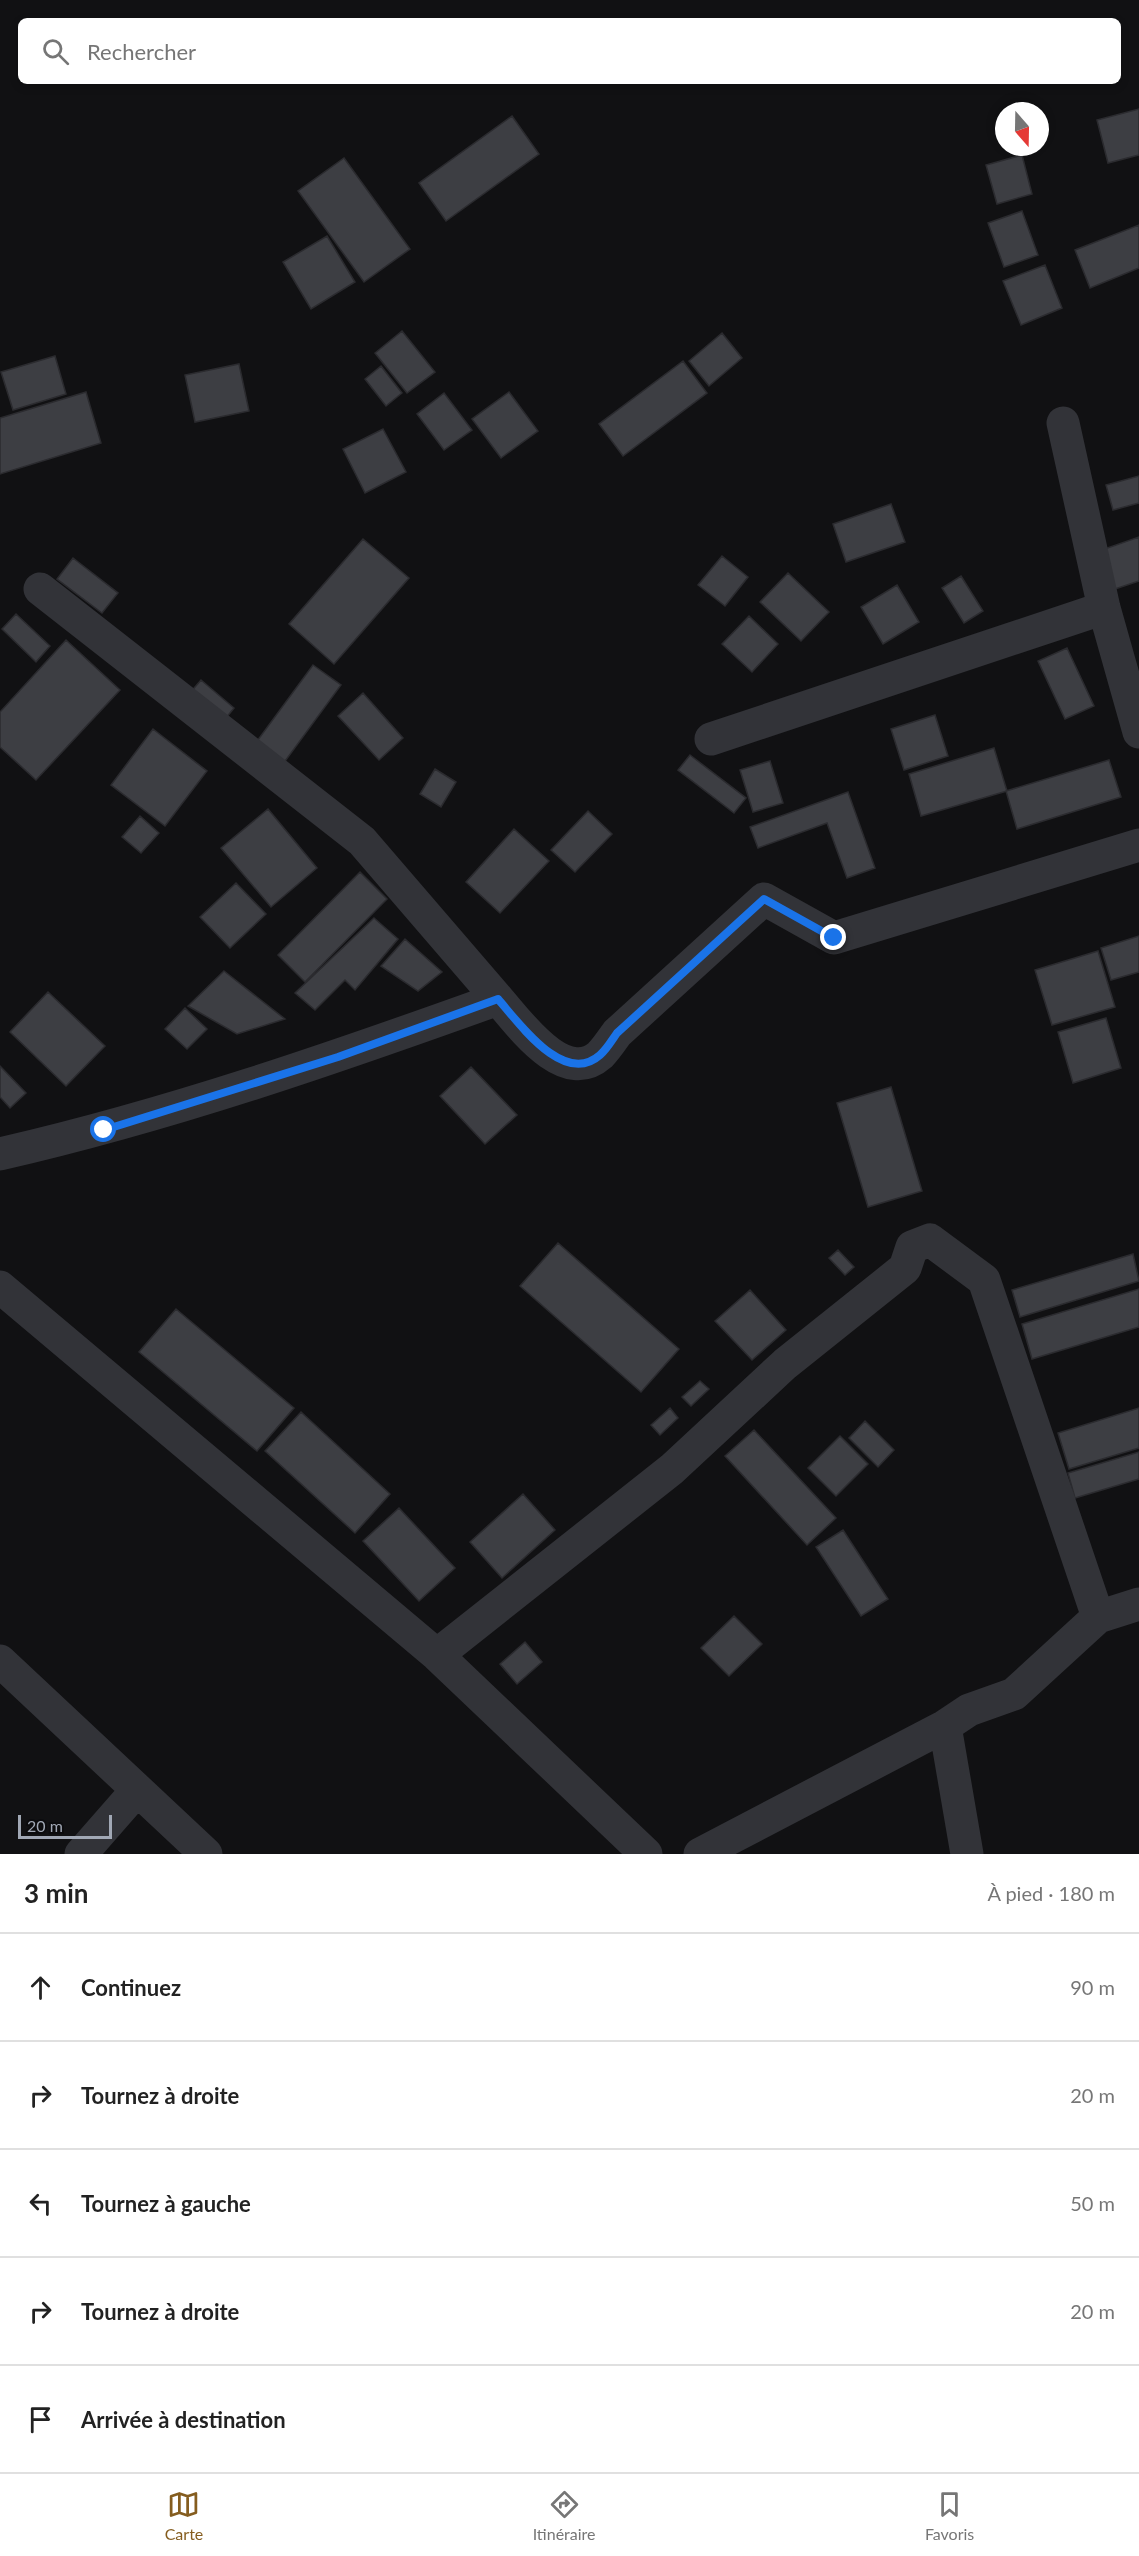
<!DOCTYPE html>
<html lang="fr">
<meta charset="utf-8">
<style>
:root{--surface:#fff;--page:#f6f6f6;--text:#222;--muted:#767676;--line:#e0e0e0;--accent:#855d1f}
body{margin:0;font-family:Lato,sans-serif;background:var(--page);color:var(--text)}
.compass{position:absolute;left:995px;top:102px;width:54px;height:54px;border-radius:50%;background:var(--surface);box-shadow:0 3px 9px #0003;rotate:160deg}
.scale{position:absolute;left:18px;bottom:15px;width:94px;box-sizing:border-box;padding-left:6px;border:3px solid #a1a8b5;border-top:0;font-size:16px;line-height:21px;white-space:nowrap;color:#a1a8b5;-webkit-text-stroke:4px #0c0c0e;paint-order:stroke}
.stop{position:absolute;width:18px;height:18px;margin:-14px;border:4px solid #1a73e8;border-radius:50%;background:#fff}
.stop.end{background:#1a73e8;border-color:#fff;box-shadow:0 2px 6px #0008}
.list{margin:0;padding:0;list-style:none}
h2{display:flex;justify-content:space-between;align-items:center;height:78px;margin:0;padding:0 24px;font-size:26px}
h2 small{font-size:20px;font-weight:400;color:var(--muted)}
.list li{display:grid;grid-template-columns:39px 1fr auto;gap:18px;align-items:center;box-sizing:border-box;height:108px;padding:0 24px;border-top:2px solid var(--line)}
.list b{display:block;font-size:22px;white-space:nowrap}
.list em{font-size:20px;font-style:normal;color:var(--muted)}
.icon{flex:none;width:33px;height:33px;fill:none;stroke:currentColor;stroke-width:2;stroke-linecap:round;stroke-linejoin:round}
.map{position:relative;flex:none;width:1139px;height:1854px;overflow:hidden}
.search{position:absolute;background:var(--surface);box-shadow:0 3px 9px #0003;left:18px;right:18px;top:18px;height:66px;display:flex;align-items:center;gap:15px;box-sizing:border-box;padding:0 21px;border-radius:9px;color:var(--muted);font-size:22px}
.sheet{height:618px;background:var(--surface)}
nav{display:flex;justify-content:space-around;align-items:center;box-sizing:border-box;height:84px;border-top:2px solid var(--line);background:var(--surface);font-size:16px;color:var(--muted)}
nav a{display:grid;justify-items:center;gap:3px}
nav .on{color:var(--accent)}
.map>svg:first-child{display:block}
</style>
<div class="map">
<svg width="1139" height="1854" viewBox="0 0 1139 1854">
<rect width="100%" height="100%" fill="#111113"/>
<path fill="#3d3e43" stroke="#2b2b2f" stroke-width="1.5" d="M1139,109V155L1108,163L1097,120Z
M512,116L539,154L446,221L419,183Z
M1022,155L1032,194L997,204L986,165Z
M344,158L410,249L364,282L298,191Z
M1022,211L1038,255L1004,267L988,223Z
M1139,225V268L1090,288L1075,250Z
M327,236L355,282L311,309L283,262Z
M1045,265L1062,308L1021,325L1003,281Z
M402,331L435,372L407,393L375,353Z
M722,333L742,358L709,386L689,361Z
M55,356L66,394L13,410L1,372Z
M683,361L707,393L623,456L599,424Z
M239,364L249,411L195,422L185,375Z
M381,366L402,393L386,406L365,379Z
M86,392L101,443L0,474V418Z
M509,392L538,431L501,458L472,419Z
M444,393L472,430L444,450L417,414Z
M383,429L406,472L365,493L343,449Z
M1139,476V503L1113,510L1106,485Z
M891,504L905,542L846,562L833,524Z
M1139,537V581L1109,591L1096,552Z
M363,539L409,578L334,664L289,624Z
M722,556L748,577L725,606L698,585Z
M73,558L118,593L102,613L57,579Z
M788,573L829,612L801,641L760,602Z
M961,576L983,611L964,623L942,588Z
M897,585L919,622L883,644L861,607Z
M16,614L50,646L36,662L2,629Z
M749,616L778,644L752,672L722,644Z
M66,640L120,690L36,780L0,747V712Z
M1067,648L1094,706L1065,719L1038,661Z
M313,665L341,685L280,768L252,748Z
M201,680L234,708L222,723L189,694Z
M363,693L403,738L379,760L338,716Z
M935,715L948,756L904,770L891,729Z
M153,729L207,771L165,826L111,785Z
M994,748L1007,791L921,816L909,774Z
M690,755L746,798L734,813L678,770Z
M1109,760L1121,797L1017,829L1006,791Z
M770,761L783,803L753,812L740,770Z
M435,769L456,782L441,807L420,794Z
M848,792L875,868L847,878L827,823L758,848L750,827Z
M268,809L317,868L271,907L221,848Z
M588,811L612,834L575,872L551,850Z
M140,816L159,833L141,853L122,837Z
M514,829L549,861L500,913L466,882Z
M360,872L387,899L305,982L278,955Z
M236,883L266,914L230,948L200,917Z
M374,918L398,939L355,990L345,980L315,1010L295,993Z
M1139,936V972L1111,980L1101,948Z
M405,939L442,972L418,991L381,966Z
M1098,951L1115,1007L1052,1025L1035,970Z
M224,971L285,1019L237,1034L188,1006Z
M48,992L105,1046L66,1086L10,1032Z
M185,1008L207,1029L187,1049L165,1029Z
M1106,1018L1121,1068L1073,1083L1058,1032Z
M0,1066L26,1093L10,1108L0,1097Z
M471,1067L517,1115L485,1144L440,1096Z
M891,1087L922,1191L868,1207L837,1103Z
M558,1243L679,1349L641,1392L520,1286Z
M838,1250L854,1267L845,1275L829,1258Z
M1133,1254L1139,1281L1020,1317L1012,1290Z
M1139,1289V1327L1032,1359L1022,1324Z
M750,1290L786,1330L752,1360L715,1321Z
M176,1309L294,1408L257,1451L139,1352Z
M700,1381L709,1389L691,1406L682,1397Z
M670,1408L678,1418L660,1435L651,1425Z
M1139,1408V1448L1069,1469L1058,1433Z
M301,1412L390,1494L355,1533L265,1451Z
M865,1421L894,1450L878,1467L849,1438Z
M754,1430L836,1518L807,1545L725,1456Z
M840,1436L868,1464L836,1496L808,1468Z
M1139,1452V1479L1075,1498L1068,1473Z
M523,1494L555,1530L502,1578L470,1542Z
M399,1508L455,1568L419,1601L363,1541Z
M843,1530L888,1599L861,1616L816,1547Z
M734,1616L762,1644L729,1676L701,1648Z
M525,1642L542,1662L517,1684L500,1664Z"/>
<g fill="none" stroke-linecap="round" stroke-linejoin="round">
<path stroke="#323338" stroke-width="33" d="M1063,423L1104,608L1139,732
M40,589L362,841L498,999
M711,739L1104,608
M0,1154C170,1115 334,1058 498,999C519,1023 564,1087 600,1055C606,1049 612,1040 617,1033L764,899L834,938L1139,845
M0,1287L437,1655L646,1854
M437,1655L672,1469L785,1364L905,1268L912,1247L930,1240L984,1280L1098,1617
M0,1661L206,1854
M945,1726L967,1854
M81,1854L137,1790
M700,1854L945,1726L969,1710L1014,1694L1098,1617L1139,1604"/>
</g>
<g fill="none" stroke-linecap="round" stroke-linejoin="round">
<path stroke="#1a73e8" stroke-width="8" d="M104,1130L338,1057L498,999C519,1023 564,1087 600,1055C607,1049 612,1040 617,1033L764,899L834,938"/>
</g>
</svg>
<svg class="compass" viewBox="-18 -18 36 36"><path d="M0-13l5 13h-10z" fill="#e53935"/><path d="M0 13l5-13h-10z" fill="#767676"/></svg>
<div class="scale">20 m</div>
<div class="stop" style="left:104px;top:1130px"></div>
<div class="stop end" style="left:834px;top:938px"></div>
<div class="search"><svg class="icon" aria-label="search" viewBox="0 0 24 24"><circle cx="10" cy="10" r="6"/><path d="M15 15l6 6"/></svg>Rechercher</div>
</div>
<section class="sheet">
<h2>3 min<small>À pied · 180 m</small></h2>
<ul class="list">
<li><svg class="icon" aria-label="ahead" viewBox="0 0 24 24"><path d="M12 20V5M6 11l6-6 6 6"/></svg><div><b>Continuez</b></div><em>90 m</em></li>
<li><svg class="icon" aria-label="right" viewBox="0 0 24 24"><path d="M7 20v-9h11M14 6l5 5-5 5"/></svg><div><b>Tournez à droite</b></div><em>20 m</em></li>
<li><svg class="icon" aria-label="left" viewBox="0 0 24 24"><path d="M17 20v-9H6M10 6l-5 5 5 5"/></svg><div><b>Tournez à gauche</b></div><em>50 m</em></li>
<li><svg class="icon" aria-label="right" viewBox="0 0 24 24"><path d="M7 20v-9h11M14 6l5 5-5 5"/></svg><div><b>Tournez à droite</b></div><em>20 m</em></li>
<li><svg class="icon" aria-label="arrive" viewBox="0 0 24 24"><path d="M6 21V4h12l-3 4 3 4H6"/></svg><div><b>Arrivée à destination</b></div></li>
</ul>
</section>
<nav>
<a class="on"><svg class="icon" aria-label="map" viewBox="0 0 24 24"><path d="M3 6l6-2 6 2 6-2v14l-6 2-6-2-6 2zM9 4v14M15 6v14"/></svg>Carte</a>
<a><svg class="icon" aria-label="directions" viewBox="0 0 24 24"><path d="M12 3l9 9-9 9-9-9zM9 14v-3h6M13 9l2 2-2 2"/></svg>Itinéraire</a>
<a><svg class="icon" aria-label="saved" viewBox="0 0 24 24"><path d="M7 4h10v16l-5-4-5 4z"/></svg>Favoris</a>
</nav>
